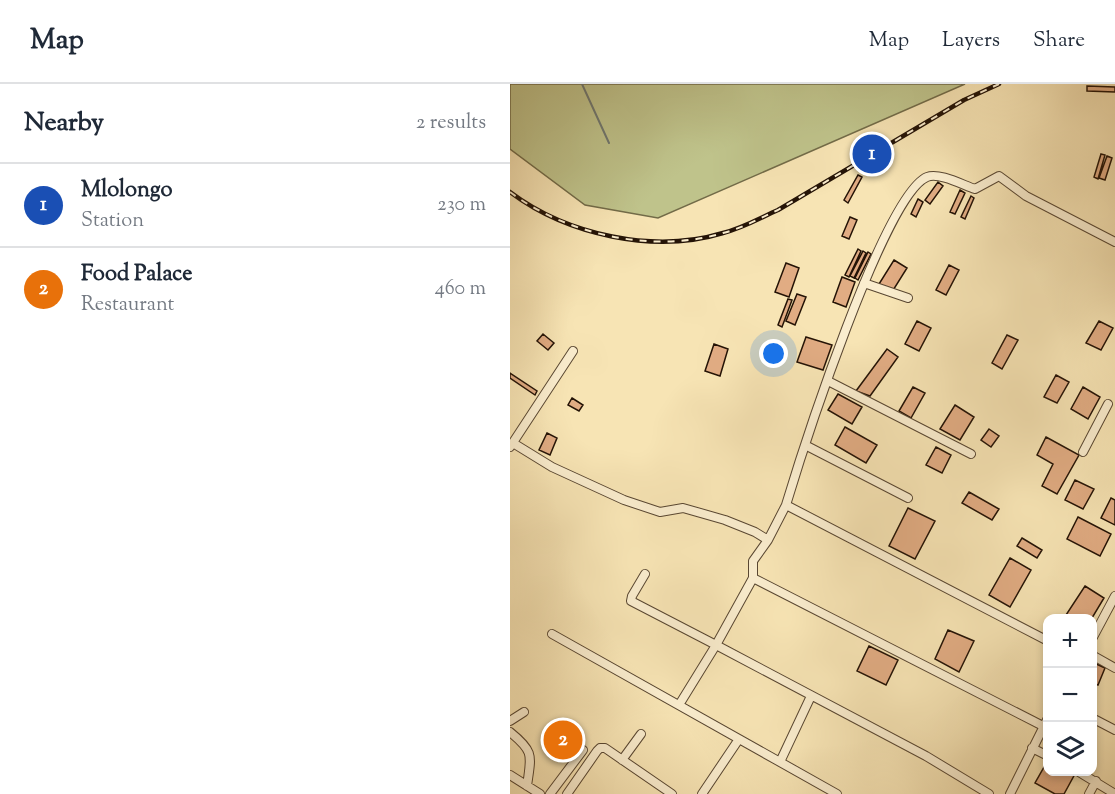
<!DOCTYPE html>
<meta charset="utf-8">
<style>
:root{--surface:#fff;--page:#f6f6f7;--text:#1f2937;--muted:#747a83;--line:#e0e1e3;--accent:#8f2418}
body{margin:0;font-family:"Sorts Mill Goudy",serif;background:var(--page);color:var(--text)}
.controls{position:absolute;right:18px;bottom:18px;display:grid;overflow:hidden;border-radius:12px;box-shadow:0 3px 9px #0003}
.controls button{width:54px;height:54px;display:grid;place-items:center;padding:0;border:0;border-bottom:2px solid var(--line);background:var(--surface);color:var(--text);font:30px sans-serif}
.you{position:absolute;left:264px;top:270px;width:21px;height:21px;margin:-15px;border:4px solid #fff;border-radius:50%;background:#1a73e8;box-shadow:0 0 0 9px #1a73e833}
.badge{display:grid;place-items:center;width:39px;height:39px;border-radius:50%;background:var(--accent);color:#fff;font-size:20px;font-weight:700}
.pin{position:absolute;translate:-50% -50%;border:3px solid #fff;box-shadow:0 2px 6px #0006}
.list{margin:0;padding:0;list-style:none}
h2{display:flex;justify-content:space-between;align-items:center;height:78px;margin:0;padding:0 24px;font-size:26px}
h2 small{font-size:20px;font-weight:400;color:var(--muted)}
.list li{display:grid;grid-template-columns:39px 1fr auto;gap:18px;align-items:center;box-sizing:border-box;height:84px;padding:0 24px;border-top:2px solid var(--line)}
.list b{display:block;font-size:22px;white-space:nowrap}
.list p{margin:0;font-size:20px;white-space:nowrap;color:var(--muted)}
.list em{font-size:20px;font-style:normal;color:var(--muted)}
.icon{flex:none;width:33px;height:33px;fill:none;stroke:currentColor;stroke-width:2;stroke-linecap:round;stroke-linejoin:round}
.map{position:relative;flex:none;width:605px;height:710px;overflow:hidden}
header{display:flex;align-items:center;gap:36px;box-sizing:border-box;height:84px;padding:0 30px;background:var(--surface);border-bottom:2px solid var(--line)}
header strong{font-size:28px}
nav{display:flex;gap:33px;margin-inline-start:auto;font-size:21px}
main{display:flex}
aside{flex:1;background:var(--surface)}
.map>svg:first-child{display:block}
</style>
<header>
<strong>Map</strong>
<nav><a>Map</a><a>Layers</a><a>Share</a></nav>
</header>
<main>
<aside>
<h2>Nearby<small>2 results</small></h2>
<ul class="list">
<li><span class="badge" style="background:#1a4fb4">1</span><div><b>Mlolongo</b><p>Station</p></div><em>230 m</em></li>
<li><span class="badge" style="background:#e8710a">2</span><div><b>Food Palace</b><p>Restaurant</p></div><em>460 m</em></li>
</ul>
</aside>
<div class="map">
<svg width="605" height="710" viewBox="0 0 605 710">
<rect width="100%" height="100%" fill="#f7e4b4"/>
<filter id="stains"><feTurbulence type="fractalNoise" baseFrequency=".00333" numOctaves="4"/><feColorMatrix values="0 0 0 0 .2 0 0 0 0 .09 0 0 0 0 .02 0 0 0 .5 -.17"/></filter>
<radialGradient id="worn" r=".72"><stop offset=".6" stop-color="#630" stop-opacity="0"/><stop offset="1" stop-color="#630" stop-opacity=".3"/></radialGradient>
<path fill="#bfc38b" stroke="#726b48" stroke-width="1.5" d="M0,0H455L148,134L75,121L0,65Z"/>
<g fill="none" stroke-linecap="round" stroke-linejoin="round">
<path stroke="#6f7871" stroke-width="2" d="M72,0L99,59"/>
</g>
<path fill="#e1ac83" stroke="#241306" stroke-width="1.5" d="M577,2L605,3V8L577,7Z
M591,70L595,71L588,95L584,93Z
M597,72L602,74L595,96L589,94Z
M348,91L352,93L338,119L334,116Z
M428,98L433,102L420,120L415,116Z
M450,106L455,109L445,130L440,128Z
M461,112L464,114L455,135L451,133Z
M408,115L413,118L406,133L401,130Z
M340,133L347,136L339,155L332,152Z
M348,165L351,167L339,193L335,191Z
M353,167L356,169L344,194L340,192Z
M358,168L361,170L348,196L345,194Z
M384,176L397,184L382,208L369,200Z
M276,179L289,184L279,213L265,208Z
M439,181L449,186L436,211L426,206Z
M332,193L345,198L336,223L323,218Z
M287,210L296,213L285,241L276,237Z
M278,215L282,216L272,243L268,241Z
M407,237L421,244L409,267L395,260Z
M589,237L603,244L591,266L576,259Z
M33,250L44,259L38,266L27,257Z
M497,251L508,256L492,285L482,279Z
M296,253L322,261L313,286L287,278Z
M204,260L218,265L210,292L195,287Z
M377,265L388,273L360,312L346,307Z
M0,289L27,307L25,311L0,294Z
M546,291L559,298L547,319L534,313Z
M403,303L415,309L401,334L389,327Z
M573,303L590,313L578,335L561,325Z
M328,310L352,323L342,340L318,326Z
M62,314L73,321L69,327L58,321Z
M445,321L464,333L450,356L430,345Z
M335,343L367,361L356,379L325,361Z
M479,345L489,352L481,363L471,356Z
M37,349L47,354L40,371L29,366Z
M536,353L569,371L547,410L532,402L543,380L527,371Z
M426,363L441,371L432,389L416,381Z
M565,396L584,405L573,425L555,416Z
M459,408L489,425L482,436L452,419Z
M601,414L605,416V441L591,434Z
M398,424L425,437L405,475L379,462Z
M568,433L601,450L590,472L557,455Z
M512,454L532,466L527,474L507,462Z
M500,474L521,486L500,523L479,511Z
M575,502L594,514L582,534H554Z
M438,546L464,557L449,588L425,575Z
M359,562L388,576L376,601L347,587Z
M582,578L595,584L588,601L582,599Z
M538,676V688H566L554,710H545L525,699Z"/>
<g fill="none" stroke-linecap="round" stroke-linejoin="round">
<defs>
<path id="minor" d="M354,199L398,214
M318,297L461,370
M3,359L42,383L114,416L150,428L173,424L215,436L245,448L258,456L243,477V494L533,642
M295,361L398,414
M0,363L63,267
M573,368L598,320
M276,421C292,368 374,111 417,93C429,88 453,101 465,105L489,92L516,112L605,158
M258,456L276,421L538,557
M135,490L122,512L121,517L206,561L169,621
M243,494L206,561L416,672L479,710
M42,550L327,710
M582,555L605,512
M582,571L605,584
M582,634L605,646
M0,637L14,628
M0,648C25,668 21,672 17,702
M522,664L538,672
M112,676L131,650
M270,678L301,612
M569,688L605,710
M0,691L30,710
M40,710L73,666
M57,710L87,667L90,664H95L162,710
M192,710L229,655
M500,710L538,634
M579,710L586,697"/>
</defs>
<use href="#minor" stroke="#594732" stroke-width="10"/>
<use href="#minor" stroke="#faedce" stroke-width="8"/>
<defs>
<path id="rail" d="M0,108C57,151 144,170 213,149C233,144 250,134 268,126L454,16L489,0"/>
</defs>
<use href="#rail" stroke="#241306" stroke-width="4.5"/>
<use href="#rail" stroke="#faedce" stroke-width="2" stroke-dasharray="7" stroke-linecap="butt"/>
</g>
<rect width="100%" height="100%" filter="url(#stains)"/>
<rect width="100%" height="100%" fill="url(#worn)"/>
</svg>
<div class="controls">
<button>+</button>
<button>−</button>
<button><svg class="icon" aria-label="layers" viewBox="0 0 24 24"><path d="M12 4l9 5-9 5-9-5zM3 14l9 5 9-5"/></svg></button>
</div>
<div class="you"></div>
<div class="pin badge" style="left:362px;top:70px;background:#1a4fb4">1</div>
<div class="pin badge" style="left:53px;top:656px;background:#e8710a">2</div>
</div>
</main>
